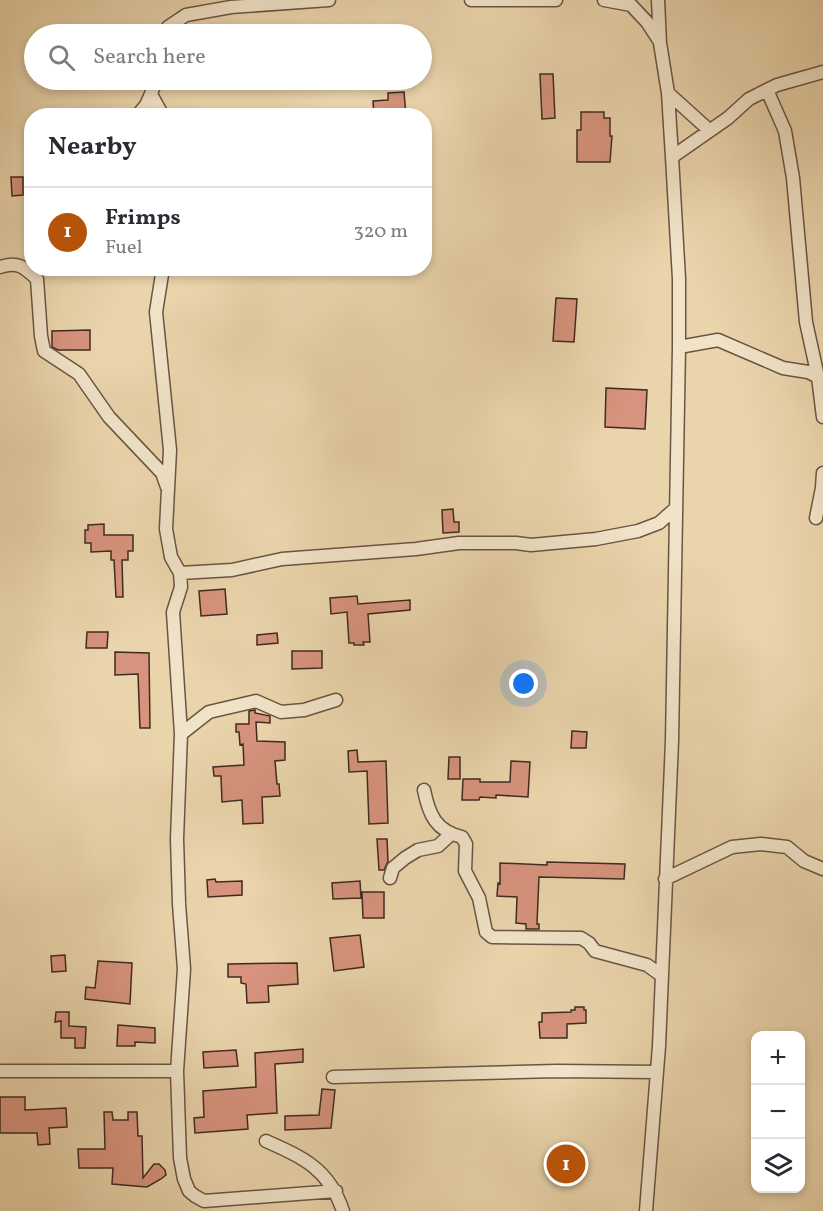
<!DOCTYPE html>
<meta charset="utf-8">
<style>
:root{--surface:#fff;--page:#f2f2f3;--text:#2b2b33;--muted:#7c7c81;--line:#e1e1e2;--accent:#b45309}
body{margin:0;font-family:Vollkorn,serif;background:var(--page);color:var(--text)}
.controls{position:absolute;right:18px;bottom:18px;display:grid;overflow:hidden;border-radius:12px;box-shadow:0 3px 9px #0003}
.controls button{width:54px;height:54px;display:grid;place-items:center;padding:0;border:0;border-bottom:2px solid var(--line);background:var(--surface);color:var(--text);font:30px sans-serif}
.you{position:absolute;left:524px;top:684px;width:21px;height:21px;margin:-15px;border:4px solid #fff;border-radius:50%;background:#1a73e8;box-shadow:0 0 0 9px #1a73e833}
.badge{display:grid;place-items:center;width:39px;height:39px;border-radius:50%;background:var(--accent);color:#fff;font-size:20px;font-weight:700}
.pin{position:absolute;translate:-50% -50%;border:3px solid #fff;box-shadow:0 2px 6px #0006}
.list{margin:0;padding:0;list-style:none}
h2{display:flex;justify-content:space-between;align-items:center;height:78px;margin:0;padding:0 24px;font-size:26px}
h2 small{font-size:20px;font-weight:400;color:var(--muted)}
.list li{display:grid;grid-template-columns:39px 1fr auto;gap:18px;align-items:center;box-sizing:border-box;height:90px;padding:0 24px;border-top:2px solid var(--line)}
.list b{display:block;font-size:22px;white-space:nowrap}
.list p{margin:0;font-size:20px;white-space:nowrap;color:var(--muted)}
.list em{font-size:20px;font-style:normal;color:var(--muted)}
.icon{flex:none;width:33px;height:33px;fill:none;stroke:currentColor;stroke-width:2;stroke-linecap:round;stroke-linejoin:round}
.map{position:relative;flex:none;width:823px;height:1211px;overflow:hidden}
.search{position:absolute;background:var(--surface);box-shadow:0 3px 9px #0003;left:24px;top:24px;width:408px;height:66px;display:flex;align-items:center;gap:15px;box-sizing:border-box;padding:0 21px;border-radius:33px;color:var(--muted);font-size:22px}
.panel{position:absolute;background:var(--surface);box-shadow:0 3px 9px #0003;left:24px;top:108px;width:408px;height:168px;border-radius:24px}
.map>svg:first-child{display:block}
</style>
<div class="map">
<svg width="823" height="1211" viewBox="0 0 823 1211">
<rect width="100%" height="100%" fill="#ead4ab"/>
<filter id="stains"><feTurbulence type="fractalNoise" baseFrequency=".00333" numOctaves="4"/><feColorMatrix values="0 0 0 0 .2 0 0 0 0 .09 0 0 0 0 .02 0 0 0 .5 -.17"/></filter>
<radialGradient id="worn" r=".72"><stop offset=".6" stop-color="#630" stop-opacity="0"/><stop offset="1" stop-color="#630" stop-opacity=".3"/></radialGradient>
<path fill="#d7937d" stroke="#402b20" stroke-width="1.5" d="M540,74H553L555,118L542,119Z
M404,92L406,116H374L373,101L388,100V93Z
M581,112H604V118H610V136H612L610,162H577V130H581Z
M11,177H23V195L12,196Z
M556,298L577,299L574,342L553,341Z
M90,330V350H58L52,347V331Z
M606,388L647,390L645,429L605,427Z
M453,509L454,522H459V532L443,533L442,510Z
M104,524V535H133V551H128V560H122L123,597H116L114,560H111V551L91,552V543H85V530H88V525Z
M225,589L227,614L201,616L199,591Z
M357,596L358,604L410,600V610L368,614L370,642H363L364,645H354V643H349L347,612L331,614L330,598Z
M87,632H108L107,648H86Z
M277,633L278,643L257,645V635Z
M292,651H322V668L292,669Z
M115,652L149,653L150,728H140L138,674L115,675Z
M255,710V713L270,716V723L256,722L257,741L285,742V760L275,761L277,784H279L280,796L262,797L263,823L243,824L242,800L222,802L221,776H214L213,767L244,765L243,744L240,745L239,732H236V724H249V711Z
M572,731L587,732L586,748H571Z
M357,750L358,762L386,761L388,823L369,824L367,771L349,772L348,751Z
M449,757H460V779H448Z
M511,761L530,762L528,797L496,795V798L480,797L479,800H462L463,779H480V782H510Z
M377,839H387L388,861L384,870H379Z
M547,862L625,864L624,879L539,877L537,924H539V929H526V924L516,923L517,897L497,896L498,883L500,884V863L547,865Z
M215,879L216,882L242,881V895L208,897L207,880Z
M360,881L361,898L333,899L332,883Z
M362,892H384V918H363Z
M360,935L364,967L334,971L330,938Z
M65,955L66,971L52,972L51,956Z
M98,961L132,963L130,1004L85,999L86,987L95,988Z
M297,963L298,984L268,986L269,1002L247,1003L246,984L241,983V977H228V964Z
M575,1007H584V1010H586V1023L567,1024V1038H540L539,1022H542V1013L571,1012V1010H575Z
M56,1012H69V1026L86,1027L85,1048H75V1038H61V1021L55,1022Z
M118,1025L155,1028V1043L135,1042V1046H117Z
M303,1049V1062L275,1064L277,1113L247,1115L248,1129L195,1133L194,1118L204,1117L203,1091L256,1087L255,1053Z
M236,1050L238,1066L204,1068L203,1052Z
M322,1089L335,1090L331,1128L285,1130V1116L319,1115Z
M0,1097H25V1110L66,1108L67,1127L49,1128L50,1144L38,1145L37,1133H0Z
M104,1112H112L113,1120H128V1112H137L138,1136H142L143,1178L154,1164H159L165,1170L166,1175L161,1179L147,1187L112,1184L113,1168H79L78,1149H105Z"/>
<g fill="none" stroke-linecap="round" stroke-linejoin="round">
<defs>
<path id="minor" d="M471,0H556
M604,0L631,5L647,22L660,42
M167,34L168,27L186,15L231,7L329,0
M156,80L151,94L163,116
M767,90L785,131L793,178L806,322L818,377L823,417
M668,93L709,130
M137,116L146,105L151,94
M672,157L728,118L749,99L777,85L823,72
M0,267C18,261 24,267 37,279L41,336L44,351L79,374L109,417L162,473L167,487
M163,268L156,312L170,450L166,529L171,557L180,573L181,587L173,612L181,734L177,839L179,904L184,969L177,1071L180,1158L184,1179L189,1191L195,1196L204,1201L336,1191
M679,347L718,340L783,368L808,372L822,379
M816,518L822,488L823,473
M180,573L232,570L282,559L416,549L459,543H516L531,545L596,539L638,531L659,523L676,508
M181,734L209,712L256,701L281,712L304,710L336,700
M424,790C429,815 436,831 462,837L466,844L465,871L479,898L486,932L492,937L581,938L589,943L595,951L647,965L661,975
M390,878L393,868L405,858L418,850L438,846L451,834
M665,879L732,847L761,844L787,847L804,861L823,869
M0,1071H177
M333,1077L557,1071L657,1072
M266,1141C304,1158 329,1169 343,1211
M646,1211L659,1046L672,741L679,347V279L672,157L668,93L660,43L658,0"/>
</defs>
<use href="#minor" stroke="#6a5543" stroke-width="15"/>
<use href="#minor" stroke="#f1e3c8" stroke-width="12"/>
</g>
<rect width="100%" height="100%" filter="url(#stains)"/>
<rect width="100%" height="100%" fill="url(#worn)"/>
</svg>
<div class="controls">
<button>+</button>
<button>−</button>
<button><svg class="icon" aria-label="layers" viewBox="0 0 24 24"><path d="M12 4l9 5-9 5-9-5zM3 14l9 5 9-5"/></svg></button>
</div>
<div class="you"></div>
<div class="pin badge" style="left:566px;top:1164px">1</div>
<div class="search"><svg class="icon" aria-label="search" viewBox="0 0 24 24"><circle cx="10" cy="10" r="6"/><path d="M15 15l6 6"/></svg>Search here</div>
<section class="panel">
<h2>Nearby<small></small></h2>
<ul class="list">
<li><span class="badge">1</span><div><b>Frimps</b><p>Fuel</p></div><em>320 m</em></li>
</ul>
</section>
</div>
